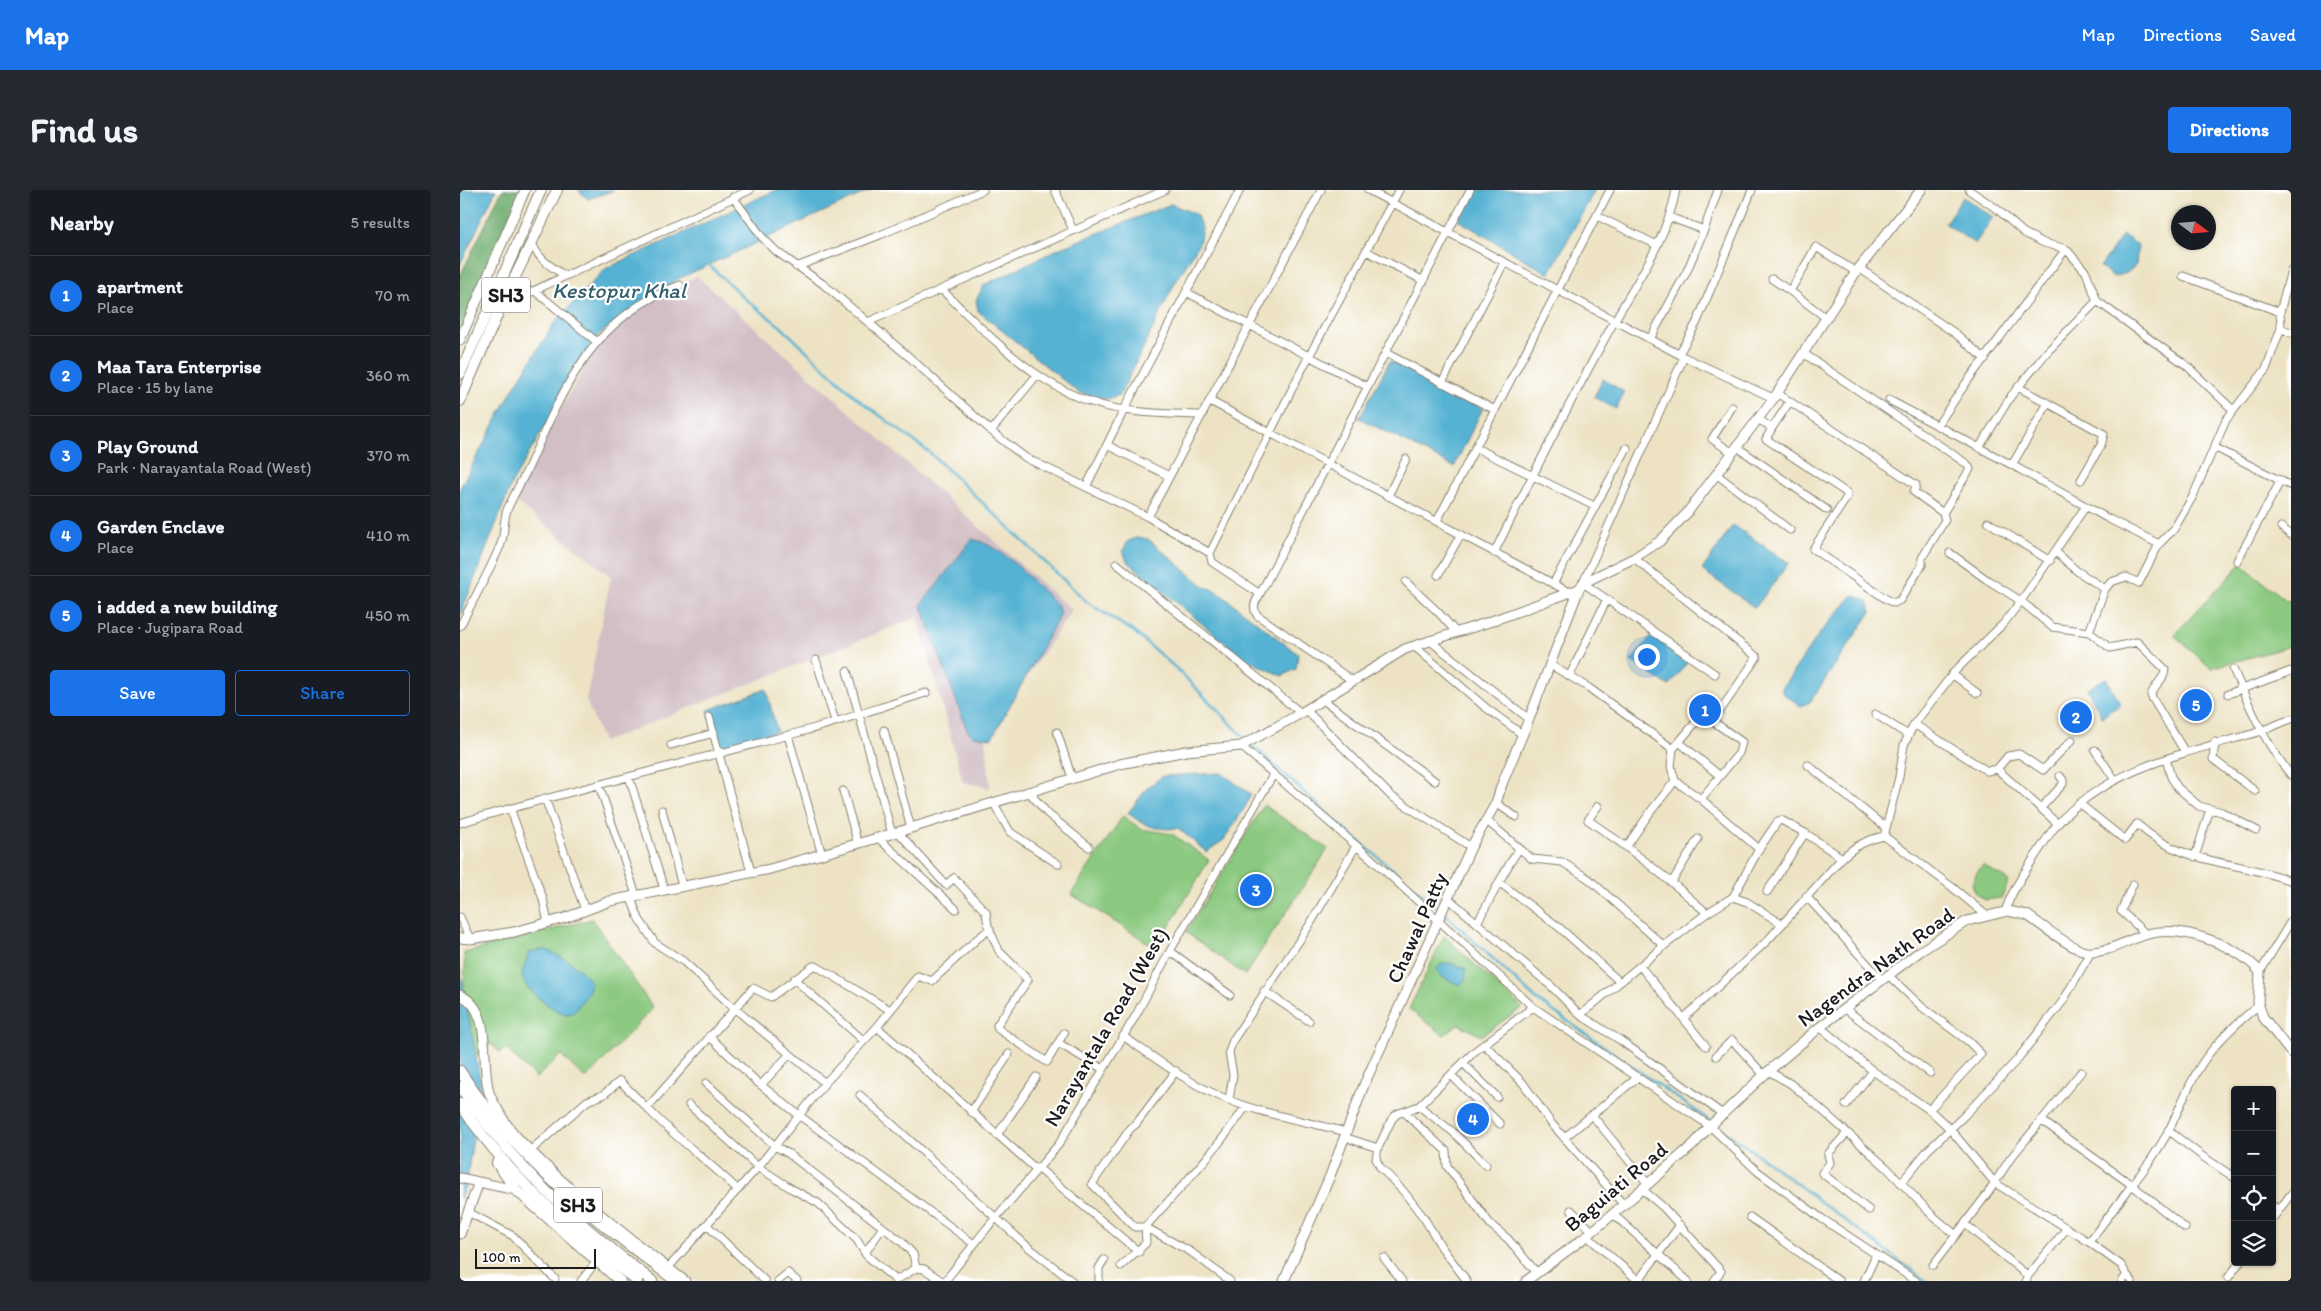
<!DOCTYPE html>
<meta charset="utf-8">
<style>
:root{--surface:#171b24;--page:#242831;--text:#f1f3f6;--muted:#9ea1a6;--line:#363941;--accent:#1a73e8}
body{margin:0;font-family:Itim,sans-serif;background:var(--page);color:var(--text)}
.controls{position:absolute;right:15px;bottom:15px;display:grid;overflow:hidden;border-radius:5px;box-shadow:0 1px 4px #0004}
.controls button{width:45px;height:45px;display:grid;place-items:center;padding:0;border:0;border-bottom:1px solid var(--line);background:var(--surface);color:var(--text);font:25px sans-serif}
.compass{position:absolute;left:1711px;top:15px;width:45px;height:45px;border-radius:50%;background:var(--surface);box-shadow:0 1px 4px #0004;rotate:106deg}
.scale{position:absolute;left:15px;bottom:12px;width:121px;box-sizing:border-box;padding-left:5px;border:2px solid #1c1c1c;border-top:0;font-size:14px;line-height:18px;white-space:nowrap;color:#1c1c1c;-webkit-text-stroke:4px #fff;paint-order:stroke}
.you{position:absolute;left:1186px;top:466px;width:18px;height:18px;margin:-12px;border:4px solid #fff;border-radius:50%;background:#1a73e8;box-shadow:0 0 0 8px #1a73e833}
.badge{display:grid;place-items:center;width:32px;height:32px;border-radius:50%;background:var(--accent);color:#fff;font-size:16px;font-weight:700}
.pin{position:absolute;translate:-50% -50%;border:2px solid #fff;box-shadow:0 1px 5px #0006}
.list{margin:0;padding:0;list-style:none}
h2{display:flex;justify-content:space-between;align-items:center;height:65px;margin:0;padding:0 20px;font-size:21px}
h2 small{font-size:16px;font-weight:400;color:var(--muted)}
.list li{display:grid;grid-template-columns:32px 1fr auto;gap:15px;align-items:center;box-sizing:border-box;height:80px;padding:0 20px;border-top:1px solid var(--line)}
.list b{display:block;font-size:19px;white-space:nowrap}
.list p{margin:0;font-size:16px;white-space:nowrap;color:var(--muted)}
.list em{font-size:16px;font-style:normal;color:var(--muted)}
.actions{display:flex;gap:10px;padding:15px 20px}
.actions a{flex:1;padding:11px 0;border:1px solid var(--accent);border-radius:5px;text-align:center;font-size:18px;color:var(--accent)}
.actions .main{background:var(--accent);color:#fff}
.icon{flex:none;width:28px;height:28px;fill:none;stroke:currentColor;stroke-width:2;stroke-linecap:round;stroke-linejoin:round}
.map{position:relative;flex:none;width:1831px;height:1091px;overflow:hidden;border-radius:5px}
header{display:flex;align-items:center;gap:30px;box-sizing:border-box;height:70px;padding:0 25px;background:var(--accent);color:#fff}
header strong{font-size:24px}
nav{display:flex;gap:28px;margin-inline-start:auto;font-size:18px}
.intro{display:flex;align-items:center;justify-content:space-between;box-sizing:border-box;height:120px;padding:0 30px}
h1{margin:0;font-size:35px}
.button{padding:12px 22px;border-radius:5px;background:var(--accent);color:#fff;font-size:18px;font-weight:700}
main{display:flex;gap:30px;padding:0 30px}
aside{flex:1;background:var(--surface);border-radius:5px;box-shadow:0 1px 4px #0004}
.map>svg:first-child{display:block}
</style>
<header>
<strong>Map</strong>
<nav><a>Map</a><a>Directions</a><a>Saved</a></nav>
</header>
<div class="intro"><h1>Find us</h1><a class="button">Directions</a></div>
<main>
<aside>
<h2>Nearby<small>5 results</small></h2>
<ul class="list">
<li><span class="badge">1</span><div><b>apartment</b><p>Place</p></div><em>70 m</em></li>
<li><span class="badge">2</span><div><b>Maa Tara Enterprise</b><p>Place · 15 by lane</p></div><em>360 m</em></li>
<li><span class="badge">3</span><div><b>Play Ground</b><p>Park · Narayantala Road (West)</p></div><em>370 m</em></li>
<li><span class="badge">4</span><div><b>Garden Enclave</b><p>Place</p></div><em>410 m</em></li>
<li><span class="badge">5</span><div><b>i added a new building</b><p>Place · Jugipara Road</p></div><em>450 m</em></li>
</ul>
<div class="actions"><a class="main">Save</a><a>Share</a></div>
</aside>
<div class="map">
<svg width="1831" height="1091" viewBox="0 0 1831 1091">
<rect width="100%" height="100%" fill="#fff"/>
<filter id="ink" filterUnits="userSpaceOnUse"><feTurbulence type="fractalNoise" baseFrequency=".02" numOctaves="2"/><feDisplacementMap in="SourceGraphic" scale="10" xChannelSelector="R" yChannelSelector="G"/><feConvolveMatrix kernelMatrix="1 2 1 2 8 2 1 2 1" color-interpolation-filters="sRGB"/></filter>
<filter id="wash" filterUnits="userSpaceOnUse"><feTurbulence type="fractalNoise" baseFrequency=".0096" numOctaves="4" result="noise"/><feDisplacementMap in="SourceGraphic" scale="20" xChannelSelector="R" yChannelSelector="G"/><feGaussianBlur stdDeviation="1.12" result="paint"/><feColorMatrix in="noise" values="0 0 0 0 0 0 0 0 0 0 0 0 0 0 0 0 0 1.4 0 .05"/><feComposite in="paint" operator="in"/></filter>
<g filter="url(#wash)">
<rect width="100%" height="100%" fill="#ede3c4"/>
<path fill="#d2bec5" d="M237,86L612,420L526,548L530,598L503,592L458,427L143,552L126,510L151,386L55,311L92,235L138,152L189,109Z"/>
<path fill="#8ac97f" stroke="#53724e" d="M1781,374L1826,410L1831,411V456L1751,478L1714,445Z
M804,615L868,659L785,785L726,742Z
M663,626L681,639L712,644L749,670L696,758L611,704Z
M1523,675L1549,691L1541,708L1525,710L1516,704L1512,694L1517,682Z
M132,729L193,818L126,889L101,865L76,888L46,859L40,862L31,854L2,875L0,838L5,779L4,763Z
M984,746L1062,818L1021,846L998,834L984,845L949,819Z"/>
<path fill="#6fad6e" stroke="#466445" d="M42,0H66L0,148V86Z"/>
<path fill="#55b2d3" stroke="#386778" d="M0,0H36L0,75Z
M118,0H154L128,9Z
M316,0H411L216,90L138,145L52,293L0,426V298L53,199L95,132L145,79Z
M1014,0H1135L1089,84L998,30Z
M1503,7L1533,27L1515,54L1485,33Z
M711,14L736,24L742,38L739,54L714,95L660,205L647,209L619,203L518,121L516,110L524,95L598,59Z
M1663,45L1678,55L1676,75L1667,83L1654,87L1640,77Z
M930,171L1023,218L994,277L899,228Z
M1143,189L1164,202L1156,219L1134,207Z
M1273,335L1329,373L1295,418L1242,380Z
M677,347L688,349L745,397L755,400L838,464L836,479L822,486L783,468L667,371L663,361L667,352Z
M512,349C546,357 573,393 598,416L600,425L532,548L513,546L507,540L461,415Z
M1393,405L1408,411L1411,422L1350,512L1341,516L1322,503V498L1359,444Z
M1192,445L1229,470L1209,496L1171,471Z
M1646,488L1661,514L1642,527L1627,499Z
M306,499L317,541L260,561L248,520Z
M761,583L791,604L787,614L764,650L746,662L718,638C697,641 684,636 668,623L687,598L703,586Z
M84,759C102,767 121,776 131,793L128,803L114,822C112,823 109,824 106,824C95,822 63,799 62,786C62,780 67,771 68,763Z
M990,773L1006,779L1005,790L999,795L979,785L977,779L981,774Z
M0,779L21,895L6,995L0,1009Z"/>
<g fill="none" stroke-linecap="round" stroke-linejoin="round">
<path stroke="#55b2d3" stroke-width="2.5" d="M247,73L283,107L320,136L398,209L470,263L627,412L674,442L718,480L787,550
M791,554L888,642L981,720
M985,724L1076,809L1293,961L1466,1091"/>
</g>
</g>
<g filter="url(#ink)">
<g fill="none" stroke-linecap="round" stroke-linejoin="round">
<defs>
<path id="minor" d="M595,0L613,40
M908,0L1224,167L1313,208
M939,0L840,183L750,363L752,372L800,404L1010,0
M1509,0L1537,19L1564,43L1584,53L1606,59L1626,82L1637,111
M273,7L302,47L317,62L363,94L448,166L537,246L566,268L688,327L750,363
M1137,26L1197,55
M1209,27L1244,40L1258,0
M72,52C77,69 91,76 105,86
M906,61L964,91
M336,77L420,45L523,0
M1399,78L1496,144L1525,169
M1723,86L1820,122
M1312,89L1330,101L1356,57L1396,82
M482,100C535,151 588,210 665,220C690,224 716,224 741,225
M75,101L137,152
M1330,101L1365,127
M726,102L908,197
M41,116L290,0
M408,132L705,0
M1821,138L1831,143
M1190,149L1227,81L1244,40
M926,163L1035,220
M1219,164L1237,132L1292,0
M1224,167L1123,393L1255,484
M982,193L1044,73
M1558,197L1644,244L1641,255L1621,290
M1317,203L1456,295L1454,302L1483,323
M1429,210L1552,275L1647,328L1699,354
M750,211L1107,401
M1272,217L1252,249L1273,263
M1298,229L1312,238L1306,249L1387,303V307L1353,359L1426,409L1434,413L1440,410L1462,375V368L1485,330L1483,323L1510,279L1507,274L1343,163
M1477,236L1506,193L1606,59
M1312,238L1330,211
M531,241L577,185
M647,255L709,286
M1277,257L1367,320
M1754,257L1831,296
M1016,258L1134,316
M1519,258L1551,206L1587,162L1637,111L1726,175L1773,220
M1552,275L1588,213
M1256,284L1330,340
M626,297L664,220L780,0
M928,306L946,269
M688,327L861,0
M977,331L1150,0
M1528,332L1590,371
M1821,337L1831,345
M1596,362L1617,381L1645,399L1651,392L1666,387L1679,393L1699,354L1714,339L1733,306L1766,230L1806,179L1821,138L1820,122L1831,80
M1034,363C1073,284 1113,206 1155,130C1179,88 1207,48 1216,0
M1490,363L1526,389L1561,411L1592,437L1629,442L1650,458L1677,452L1705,479C1705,490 1693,495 1691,506L1725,562
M1777,371L1821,290
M656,373L841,523
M978,385L1001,344
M946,392L978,422L996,442
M1093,394L1167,258
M800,404C795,412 792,417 797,425L893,491
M0,436C14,409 29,382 41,354C45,343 43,331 47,320C54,304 63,289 71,272C104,195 135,126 220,95
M1629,442L1645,399
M969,450L1069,529
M954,456L1025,517L1063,545
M356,470L375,531
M1089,474L1129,498L1213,559
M1773,479C1789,515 1805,554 1831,585
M387,481L432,644
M1492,484L1517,503
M1110,485L1147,409
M1768,504L1831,481
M863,510L975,591
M846,520L931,606L1011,657
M1415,524L1448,545
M249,527L291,682
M1454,534L1527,581L1537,579
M424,540L451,638
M597,542L612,588
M328,545L362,665
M1219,552L1260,586
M1755,552L1753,569L1795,601
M211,555L254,543
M781,556L914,671L1073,817L1250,936L1297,981L1361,1028L1456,1091
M1635,560L1655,590
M1706,569L1711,587L1718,598L1739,616L1762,622L1796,640
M1348,575L1425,637
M169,587L204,699
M139,595L176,705
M383,601L398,654
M568,601L588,624L629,657
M85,608L125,720
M1241,609L1279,563L1282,552L1247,527
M533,612L550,642L598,674
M1036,613L1056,627
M1620,614L1665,650L1677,634C1722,676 1778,670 1831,691
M1138,616L1128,630C1170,658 1209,689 1247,723
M50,618L83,709L88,733
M1581,618L1603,594V590L1600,586
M202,620L222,696
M1026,630L1072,669L1102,672L1129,689L1204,756
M0,633C114,599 229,572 344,541C385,530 426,515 466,503
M1598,634L1537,579L1548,566L1559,564L1583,580L1612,550
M438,642L486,695L494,688L526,722L528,736L539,761L568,790L537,835L538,839L587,872L604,843
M1424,646L1439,587L1444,555L1454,534L1496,480L1544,433L1561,411L1626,316
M418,648L496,719
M1167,656L1191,621L1215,591L1211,576L1213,559L1236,532L1260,521L1297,467L1174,368
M1299,659L1318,631L1321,630L1345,643L1382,668
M1735,667L1750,619
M1212,692L1238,649
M1040,693L1100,738L1160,792
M1673,694L1661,721L1687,745
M1307,702L1345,643
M170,706L179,729L195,753L223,771L274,818L365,893
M1346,706L1422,790
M1273,707L1287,712L1322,734
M989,709L1091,796L1120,825L1160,850L1264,925
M1545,722C1551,702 1563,685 1574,668C1581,658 1587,647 1595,637C1643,580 1724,563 1792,544C1805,540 1818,534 1831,529
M0,727L10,749
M1018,731C1032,707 1043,682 1059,659
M710,761L770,805
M1180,776L1246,856
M1800,782L1831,731
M1428,785L1462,817L1509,852L1521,864L1469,920
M334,789L404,851
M804,801L849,831
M1384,818L1470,883
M1120,825L1204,756L1247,723L1273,707L1299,659L1241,609L1215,591
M1224,828L1307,751L1382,668C1395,656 1406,650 1424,646L1492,697L1527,726
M417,837L577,980
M1360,837L1413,881L1471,921L1490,939L1535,993L1629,1052L1672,995L1581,930
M249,846L297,892L340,926L514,1054
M663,846C693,867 724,890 757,905C798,924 843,930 886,942
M598,853L643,879
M1024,854L1063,893L1091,933L1164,1015
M1256,866L1272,850L1304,885
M1003,873L1037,907
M1310,882L1331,894L1355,914L1427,978L1473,1026L1496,1045
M991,885L1040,934
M246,893L315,956L329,964L442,1052L453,1064L456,1078
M301,895L330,864
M400,905L567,1056L612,1091
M769,910L773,885L769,862L773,850L849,736L896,656
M229,915L298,977L332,999L358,1013L397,1050L406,1065L436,1090
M1386,915L1413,881
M959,916L993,942L1026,975
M187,918C215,948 249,971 278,1000
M511,922L549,864
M944,922L986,961L987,976L1031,1035L1048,1049L1077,1083
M1132,925L1188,994
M1708,940L1742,966L1775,988
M1387,943L1368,964L1370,973L1362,983L1409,1020
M537,945L576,887
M884,947L918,958
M1104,948L1177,888
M70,961L127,911L143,905L160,891L187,918L293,798L311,807L353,776H356L430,820
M578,978L679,1062
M1441,993L1467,961L1505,925L1556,871L1603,811L1631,762
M1182,999L1203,1017L1261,1081L1254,1091
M1812,1015L1819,1020L1831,1004
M1111,1020L1132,1041
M8,1022L53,1046L95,1089
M1153,1024L1228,1091
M1290,1027L1379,1091
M1812,1029L1819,1020
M1505,1034L1568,1086
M247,1035L305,1091
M1725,1038L1672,995C1685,979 1697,962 1707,944C1720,919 1728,893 1745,869C1760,848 1779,831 1799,815
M1127,1046L1179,1091
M1629,1052L1661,1075L1667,1085
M405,1063L423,1037
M924,1068L942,1091
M1473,1075L1528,1003L1550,969L1621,882
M661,1076L686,1053L685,1037H675L632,994L670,939L676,934L716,881
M208,1078L298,977L365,893L417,837L458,786L472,791L517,749L530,739
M1768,1088L1780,1072
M121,1091L136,1072
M318,1091L328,1083L337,1091
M435,1091L456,1078L464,1079L482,1091
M485,1091L527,1038L599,954L676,825L710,761L813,585
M639,1091V1078L644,1070
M770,1091L731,1062L685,1037C721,997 757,960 786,916
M1007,1091L982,1058L964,1028L944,1002L920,977L916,969L918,958L932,929L937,924L959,916L1015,861L1073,817
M1178,1091L1220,1035
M1404,1091L1416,1065
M1566,1091L1568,1086L1607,1038
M1662,1091L1667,1085L1672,1091"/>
<path id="tertiary" d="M0,150L65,0
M0,748L10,749L54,742L105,728L150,711L310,679L438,642L660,574L726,561L781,556L836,526L945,459L1029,432L1119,399L1123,393L1174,368L1200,351L1227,323L1316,205L1396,82L1461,0
M0,805C34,820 20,872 29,902C31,909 36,916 39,922C50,943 70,961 87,977C130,1018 177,1055 225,1091
M0,988L56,1000
M0,1044L19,992
M824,1091L870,986L904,895L1011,657L1036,613L1042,594L1069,529L1119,399
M1066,1091L1127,1046L1188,994L1233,955L1250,936L1304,885L1360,837L1459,762L1507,731L1548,721L1567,725C1578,733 1615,761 1626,762C1650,764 1670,747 1692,743C1726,736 1778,756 1800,782L1798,813L1803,827L1831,863"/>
<path id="primary" d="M0,184L81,0
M0,211L41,116L97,0
M0,881C60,973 130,1026 216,1091
M0,897C54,978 116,1032 192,1091
M0,914C49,988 108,1037 177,1091
M37,973L56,1000L160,1091"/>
</defs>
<use href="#minor" stroke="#848070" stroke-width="9"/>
<use href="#tertiary" stroke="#848070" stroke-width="11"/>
<use href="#primary" stroke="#848070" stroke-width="12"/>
<use href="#minor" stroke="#fff" stroke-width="7"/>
<use href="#tertiary" stroke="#fff" stroke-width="9"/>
<use href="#primary" stroke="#fff" stroke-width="10"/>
</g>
</g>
<g text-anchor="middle" stroke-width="4.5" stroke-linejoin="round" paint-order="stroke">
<g fill="#fff" stroke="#606060" stroke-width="1">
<rect x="22" y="87.5" width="48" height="35" rx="4"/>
<rect x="94" y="997.5" width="48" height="35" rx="4"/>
</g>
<g font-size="20" font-weight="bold" fill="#1c1c1c">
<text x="46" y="112">SH3</text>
<text x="118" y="1022">SH3</text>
</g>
<g font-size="21" fill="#1c1c1c" stroke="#fff">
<text transform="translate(957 738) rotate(-66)" y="7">Chawal Patty</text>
<text transform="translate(1416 777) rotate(-36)" y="7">Nagendra Nath Road</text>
<text transform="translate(646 837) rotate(-60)" y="7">Narayantala Road (West)</text>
<text transform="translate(1156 997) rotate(-40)" y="7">Baguiati Road</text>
</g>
<g font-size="22" font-style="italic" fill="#36606e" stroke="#fff">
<text x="159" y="108">Kestopur Khal</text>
</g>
</g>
</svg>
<div class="controls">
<button>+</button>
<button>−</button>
<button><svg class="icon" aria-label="locate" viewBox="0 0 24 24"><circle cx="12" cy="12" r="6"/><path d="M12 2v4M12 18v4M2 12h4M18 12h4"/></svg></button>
<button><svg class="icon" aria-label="layers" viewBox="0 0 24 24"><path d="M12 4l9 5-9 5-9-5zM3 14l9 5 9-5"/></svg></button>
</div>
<svg class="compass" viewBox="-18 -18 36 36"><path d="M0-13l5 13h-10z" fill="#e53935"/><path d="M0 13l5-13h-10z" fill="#9ea1a6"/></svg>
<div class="scale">100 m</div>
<div class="you"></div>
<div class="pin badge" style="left:1245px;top:520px">1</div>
<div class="pin badge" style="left:1616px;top:527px">2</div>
<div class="pin badge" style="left:796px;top:700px">3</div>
<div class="pin badge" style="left:1013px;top:929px">4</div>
<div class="pin badge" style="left:1736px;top:515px">5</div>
</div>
</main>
